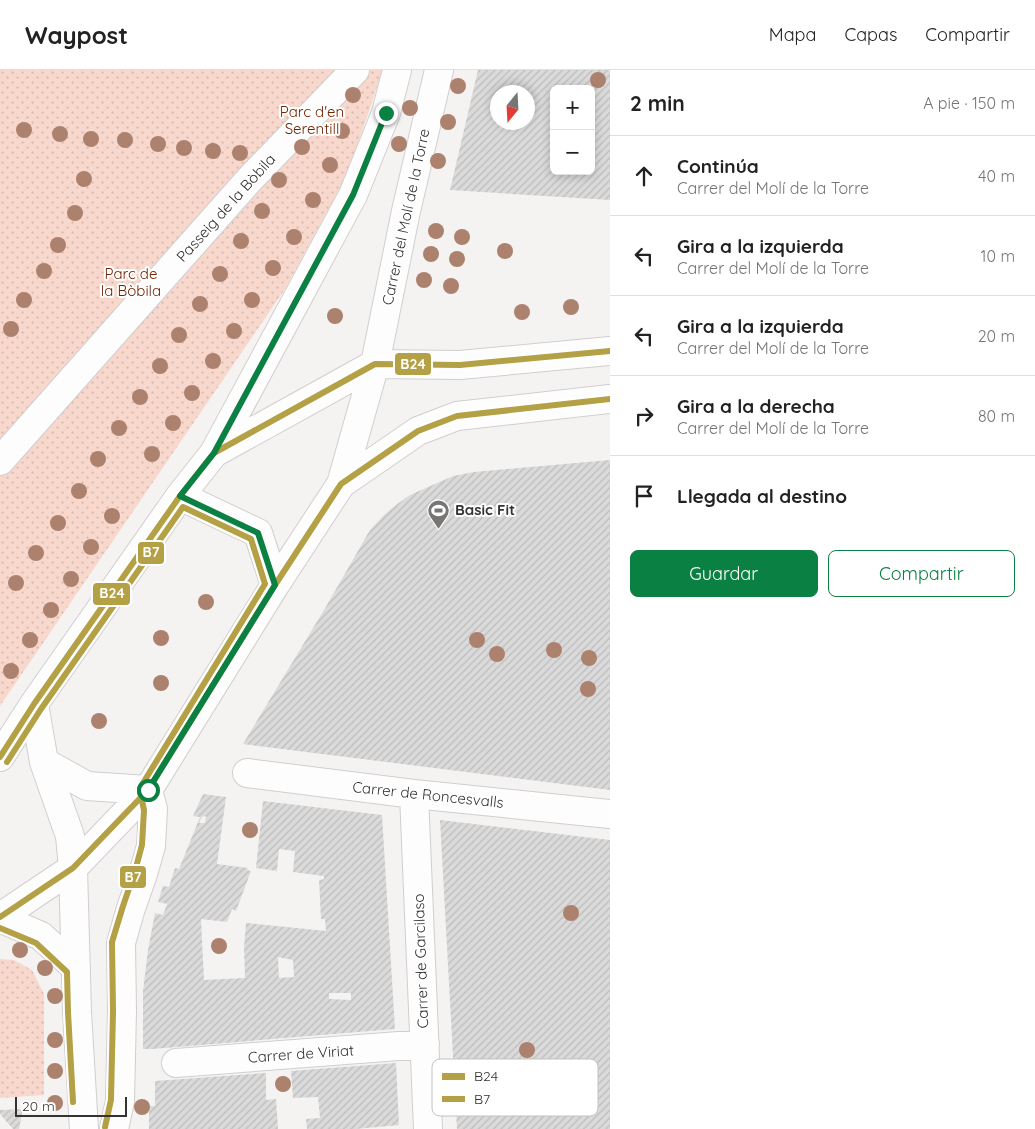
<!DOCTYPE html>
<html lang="es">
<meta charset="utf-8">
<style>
:root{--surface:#fff;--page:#f6f6f6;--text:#222;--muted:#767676;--line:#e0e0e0;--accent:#0b8043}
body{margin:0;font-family:Quicksand,sans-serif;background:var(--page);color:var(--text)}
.controls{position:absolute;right:15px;top:15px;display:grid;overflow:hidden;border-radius:8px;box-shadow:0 2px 8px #0003}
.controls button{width:45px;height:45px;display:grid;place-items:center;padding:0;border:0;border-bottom:1px solid var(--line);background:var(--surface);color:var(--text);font:25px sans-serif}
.compass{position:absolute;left:490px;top:15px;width:45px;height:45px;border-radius:50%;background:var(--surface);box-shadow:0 2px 8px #0003;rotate:198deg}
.scale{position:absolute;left:15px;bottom:12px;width:112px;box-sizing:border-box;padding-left:5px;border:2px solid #343332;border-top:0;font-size:14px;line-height:18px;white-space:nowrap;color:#343332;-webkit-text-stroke:4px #fff;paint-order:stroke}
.stop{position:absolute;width:15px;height:15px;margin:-11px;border:4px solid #0b8043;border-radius:50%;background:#fff}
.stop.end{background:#0b8043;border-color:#fff;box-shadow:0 1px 5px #0008}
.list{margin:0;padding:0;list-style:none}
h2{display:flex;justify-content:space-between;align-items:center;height:65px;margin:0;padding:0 20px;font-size:21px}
h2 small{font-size:16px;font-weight:400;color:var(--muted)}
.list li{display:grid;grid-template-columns:32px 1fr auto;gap:15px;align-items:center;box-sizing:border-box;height:80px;padding:0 20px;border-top:1px solid var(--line)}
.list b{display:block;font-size:19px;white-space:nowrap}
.list p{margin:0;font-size:16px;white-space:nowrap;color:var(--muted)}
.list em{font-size:16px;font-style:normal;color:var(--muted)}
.actions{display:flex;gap:10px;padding:15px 20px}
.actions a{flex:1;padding:11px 0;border:1px solid var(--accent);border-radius:8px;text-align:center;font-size:18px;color:var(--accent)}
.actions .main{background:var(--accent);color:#fff}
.icon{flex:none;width:28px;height:28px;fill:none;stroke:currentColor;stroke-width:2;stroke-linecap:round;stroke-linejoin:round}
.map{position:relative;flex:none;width:610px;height:1059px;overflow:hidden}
header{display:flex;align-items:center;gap:30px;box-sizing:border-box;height:70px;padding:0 25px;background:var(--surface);border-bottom:1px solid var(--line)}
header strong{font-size:24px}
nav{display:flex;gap:28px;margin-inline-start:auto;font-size:18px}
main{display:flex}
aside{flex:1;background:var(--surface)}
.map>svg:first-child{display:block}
</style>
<header>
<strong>Waypost</strong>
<nav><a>Mapa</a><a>Capas</a><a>Compartir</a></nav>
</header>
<main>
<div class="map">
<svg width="610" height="1059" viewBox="0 0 610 1059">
<defs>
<pattern id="grass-dots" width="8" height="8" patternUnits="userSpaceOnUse" patternTransform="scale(1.25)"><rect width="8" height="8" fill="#f8d8cd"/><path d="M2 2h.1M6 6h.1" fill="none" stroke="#d5bab0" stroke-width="1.8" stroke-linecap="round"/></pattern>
<pattern id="building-hatch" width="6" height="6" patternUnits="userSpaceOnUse" patternTransform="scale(1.25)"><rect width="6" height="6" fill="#dbdada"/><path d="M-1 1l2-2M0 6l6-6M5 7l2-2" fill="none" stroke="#bdbcbc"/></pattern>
</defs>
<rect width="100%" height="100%" fill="#f5f3f2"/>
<path fill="url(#grass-dots)" d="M0,0H383L347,105L285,219L0,636Z
M0,889L14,890L32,900L44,924V1025L0,1028Z"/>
<path fill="url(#building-hatch)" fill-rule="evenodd" d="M478,0H610V130L450,120ZM554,19H591V101H554ZM498,22H528V52H498Z
M610,390V720L243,674L324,540L370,460L384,445L396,435L410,425L453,406L474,402Z
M203,724L226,727L217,794L248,798L247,800L251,801L236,841L232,839L227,852L201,849L204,910L245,908L244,877L246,853L326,861L325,849H321L319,810L324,809V806L293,802L295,781L279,779L277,801L256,798L263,731L382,745L395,959L152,979H143V921L148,880L155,843L163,845L167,834L158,832L163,816L169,817L175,798L179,799L200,747L193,746ZM206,746L205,753H199L202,747ZM278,887L293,890L294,907L279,908ZM329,923H351V930L329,929Z
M440,750L610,770V1059H457Z
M396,993L399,1055L356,1059H307L306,1049L320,1048L318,1027L293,1028L291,1001Z
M266,1003V1030L276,1029L278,1059H149V1036H155V1011Z
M23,1039L19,1059H13L0,1044V1040Z"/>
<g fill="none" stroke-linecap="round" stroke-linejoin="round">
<defs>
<path id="minor" d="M214,383L375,294L460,295L610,281
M0,391L249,110L355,0
M341,414L418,361L457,346L610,329
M180,426L258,463L275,515
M34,634L44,692L70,766L73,798L77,942L84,1059
M0,687L34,634L180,426L214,383L353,125L386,43L397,0
M44,692L87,716L148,720
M247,703L414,724L610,744
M414,724L428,1059
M0,847L73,798L148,720L275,515L341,414L375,294L406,141L439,0
M0,848L41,866L76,898
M176,993L425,974
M114,1059L120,1031L122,941L121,873L131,838L143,804L151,776L153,739L148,720"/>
</defs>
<use href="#minor" stroke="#d0cece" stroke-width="30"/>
<use href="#minor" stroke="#fefdfd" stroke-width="28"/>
<defs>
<path id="bus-1" d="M0,687L34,634L180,426L214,383L375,294L460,295L610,281
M0,847L73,798L148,720L275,515L341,414L418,361L457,346L610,329"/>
<path id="bus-2" d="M7,692L41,639L183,437L251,469L265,514L140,718V722L144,740L142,775L135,801L123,836L112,872L113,941L111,1030L105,1057
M0,858L36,873L67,902L68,942L73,1032"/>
</defs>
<use href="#bus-1" stroke="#fff" stroke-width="10"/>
<use href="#bus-2" stroke="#fff" stroke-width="10"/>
<use href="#bus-1" stroke="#b4a045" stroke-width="6"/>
<use href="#bus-2" stroke="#b4a045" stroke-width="6"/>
</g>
<g fill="#ac816d">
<circle cx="598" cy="10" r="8"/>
<circle cx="458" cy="16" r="8"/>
<circle cx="353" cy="25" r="8"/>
<circle cx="410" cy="38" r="8"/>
<circle cx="448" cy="52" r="8"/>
<circle cx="24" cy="60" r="8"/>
<circle cx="342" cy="61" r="8"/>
<circle cx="60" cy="64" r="8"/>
<circle cx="91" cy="69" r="8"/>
<circle cx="125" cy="70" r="8"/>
<circle cx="158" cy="74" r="8"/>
<circle cx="399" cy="74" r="8"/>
<circle cx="302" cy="77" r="8"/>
<circle cx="184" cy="78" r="8"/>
<circle cx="213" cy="81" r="8"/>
<circle cx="240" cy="83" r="8"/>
<circle cx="438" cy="91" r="8"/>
<circle cx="330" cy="95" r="8"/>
<circle cx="84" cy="109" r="8"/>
<circle cx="279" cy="110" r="8"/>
<circle cx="313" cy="130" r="8"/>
<circle cx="262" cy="141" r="8"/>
<circle cx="75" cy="143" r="8"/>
<circle cx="436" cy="161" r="8"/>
<circle cx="294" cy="167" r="8"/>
<circle cx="462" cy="167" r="8"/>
<circle cx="241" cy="171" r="8"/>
<circle cx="58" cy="175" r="8"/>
<circle cx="505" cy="181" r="8"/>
<circle cx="431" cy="184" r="8"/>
<circle cx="457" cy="189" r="8"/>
<circle cx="273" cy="198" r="8"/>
<circle cx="44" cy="201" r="8"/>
<circle cx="220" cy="204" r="8"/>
<circle cx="424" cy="210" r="8"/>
<circle cx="451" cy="216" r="8"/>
<circle cx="24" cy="230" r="8"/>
<circle cx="252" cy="230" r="8"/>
<circle cx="200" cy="234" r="8"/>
<circle cx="571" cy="237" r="8"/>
<circle cx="522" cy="242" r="8"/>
<circle cx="335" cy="246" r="8"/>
<circle cx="11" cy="259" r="8"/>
<circle cx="234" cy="261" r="8"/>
<circle cx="179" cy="265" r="8"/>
<circle cx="213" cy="291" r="8"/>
<circle cx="160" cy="296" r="8"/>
<circle cx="192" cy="323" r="8"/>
<circle cx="140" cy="327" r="8"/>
<circle cx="173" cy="353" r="8"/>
<circle cx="119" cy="358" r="8"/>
<circle cx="152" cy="384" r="8"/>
<circle cx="98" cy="389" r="8"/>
<circle cx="79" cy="421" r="8"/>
<circle cx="112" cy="446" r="8"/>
<circle cx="58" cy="453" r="8"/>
<circle cx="91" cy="477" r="8"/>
<circle cx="36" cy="483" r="8"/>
<circle cx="71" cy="509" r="8"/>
<circle cx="16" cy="513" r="8"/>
<circle cx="206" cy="532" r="8"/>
<circle cx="51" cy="540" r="8"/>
<circle cx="161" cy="568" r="8"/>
<circle cx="30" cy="570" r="8"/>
<circle cx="477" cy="570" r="8"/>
<circle cx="554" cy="580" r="8"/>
<circle cx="497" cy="584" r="8"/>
<circle cx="589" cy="588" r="8"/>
<circle cx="11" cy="601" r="8"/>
<circle cx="161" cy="613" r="8"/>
<circle cx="588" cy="619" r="8"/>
<circle cx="99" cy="651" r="8"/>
<circle cx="250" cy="760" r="8"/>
<circle cx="571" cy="843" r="8"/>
<circle cx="219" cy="876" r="8"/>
<circle cx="20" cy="880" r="8"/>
<circle cx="45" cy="898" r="8"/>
<circle cx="55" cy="926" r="8"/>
<circle cx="55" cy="970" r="8"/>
<circle cx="527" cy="980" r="8"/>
<circle cx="55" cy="1001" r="8"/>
<circle cx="283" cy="1014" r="8"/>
<circle cx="55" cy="1033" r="8"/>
<circle cx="142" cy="1037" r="8"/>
</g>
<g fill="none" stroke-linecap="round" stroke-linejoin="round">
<path stroke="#0b8043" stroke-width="6" d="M148,720L275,515L258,463L180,426L214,383L353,125L386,43"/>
</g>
<defs>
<symbol id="stadium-pin" viewBox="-11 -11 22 30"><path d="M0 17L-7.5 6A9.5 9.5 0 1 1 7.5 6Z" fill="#787675" stroke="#fff"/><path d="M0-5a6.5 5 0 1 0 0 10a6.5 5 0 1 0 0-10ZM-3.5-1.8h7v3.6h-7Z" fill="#fff"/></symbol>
</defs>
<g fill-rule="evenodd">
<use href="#stadium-pin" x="426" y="428" width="25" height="34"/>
</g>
<g text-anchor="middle" stroke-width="4" stroke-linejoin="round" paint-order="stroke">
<g font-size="15" fill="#712300" stroke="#fff">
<text x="312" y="47">Parc d'en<tspan x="312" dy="17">Serentill</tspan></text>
<text x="131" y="209">Parc de<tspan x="131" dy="17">la Bòbila</tspan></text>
</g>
<g font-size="15" fill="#343332" stroke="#fff">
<text transform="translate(226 138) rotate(-48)" y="5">Passeig de la Bòbila</text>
<text transform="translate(406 147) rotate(-78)" y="5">Carrer del Molí de la Torre</text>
<text transform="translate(428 725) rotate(6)" y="5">Carrer de Roncesvalls</text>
<text transform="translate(421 891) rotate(-92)" y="5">Carrer de Garcilaso</text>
<text transform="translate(301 984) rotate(-4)" y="5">Carrer de Viriat</text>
</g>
<g font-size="15" font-weight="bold" fill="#343332" stroke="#fff" text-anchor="start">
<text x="455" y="445">Basic Fit</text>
</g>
</g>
<rect x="432" y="989" width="166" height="57" rx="8" fill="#fff" stroke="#c2c2c2" stroke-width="1"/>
<rect x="442" y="1003" width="23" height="7" fill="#b4a045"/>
<rect x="442" y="1026" width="23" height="6" fill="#b4a045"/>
<g font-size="14" fill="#343332">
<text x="474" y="1011">B24</text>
<text x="474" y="1034">B7</text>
</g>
<g stroke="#fff" stroke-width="2">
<rect x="394" y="282" width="38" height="24" rx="5" fill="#b4a045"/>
<rect x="137" y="471" width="28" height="24" rx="5" fill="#b4a045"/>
<rect x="92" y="512" width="39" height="24" rx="5" fill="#b4a045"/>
<rect x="119" y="795" width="28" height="24" rx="5" fill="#b4a045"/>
</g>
<g font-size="14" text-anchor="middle" font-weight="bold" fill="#fff">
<text x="413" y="299">B24</text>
<text x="151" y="487">B7</text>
<text x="112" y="528">B24</text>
<text x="133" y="812">B7</text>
</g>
</svg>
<div class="controls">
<button>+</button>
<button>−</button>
</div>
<svg class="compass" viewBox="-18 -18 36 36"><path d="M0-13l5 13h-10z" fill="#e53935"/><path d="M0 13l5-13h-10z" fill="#767676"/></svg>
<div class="scale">20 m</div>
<div class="stop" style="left:148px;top:720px"></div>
<div class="stop end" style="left:386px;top:43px"></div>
</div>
<aside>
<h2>2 min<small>A pie · 150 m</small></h2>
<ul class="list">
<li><svg class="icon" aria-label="ahead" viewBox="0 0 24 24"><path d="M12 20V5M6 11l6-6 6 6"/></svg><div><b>Continúa</b><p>Carrer del Molí de la Torre</p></div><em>40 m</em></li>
<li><svg class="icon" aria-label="left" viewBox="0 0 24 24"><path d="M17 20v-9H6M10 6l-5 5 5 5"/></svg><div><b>Gira a la izquierda</b><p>Carrer del Molí de la Torre</p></div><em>10 m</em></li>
<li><svg class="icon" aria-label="left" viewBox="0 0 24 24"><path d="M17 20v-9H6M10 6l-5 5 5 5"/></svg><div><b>Gira a la izquierda</b><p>Carrer del Molí de la Torre</p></div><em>20 m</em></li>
<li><svg class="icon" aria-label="right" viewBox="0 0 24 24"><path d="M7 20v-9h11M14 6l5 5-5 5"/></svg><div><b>Gira a la derecha</b><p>Carrer del Molí de la Torre</p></div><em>80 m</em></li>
<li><svg class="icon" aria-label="arrive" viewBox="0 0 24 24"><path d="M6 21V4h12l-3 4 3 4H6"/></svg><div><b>Llegada al destino</b></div></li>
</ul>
<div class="actions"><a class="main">Guardar</a><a>Compartir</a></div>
</aside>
</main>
